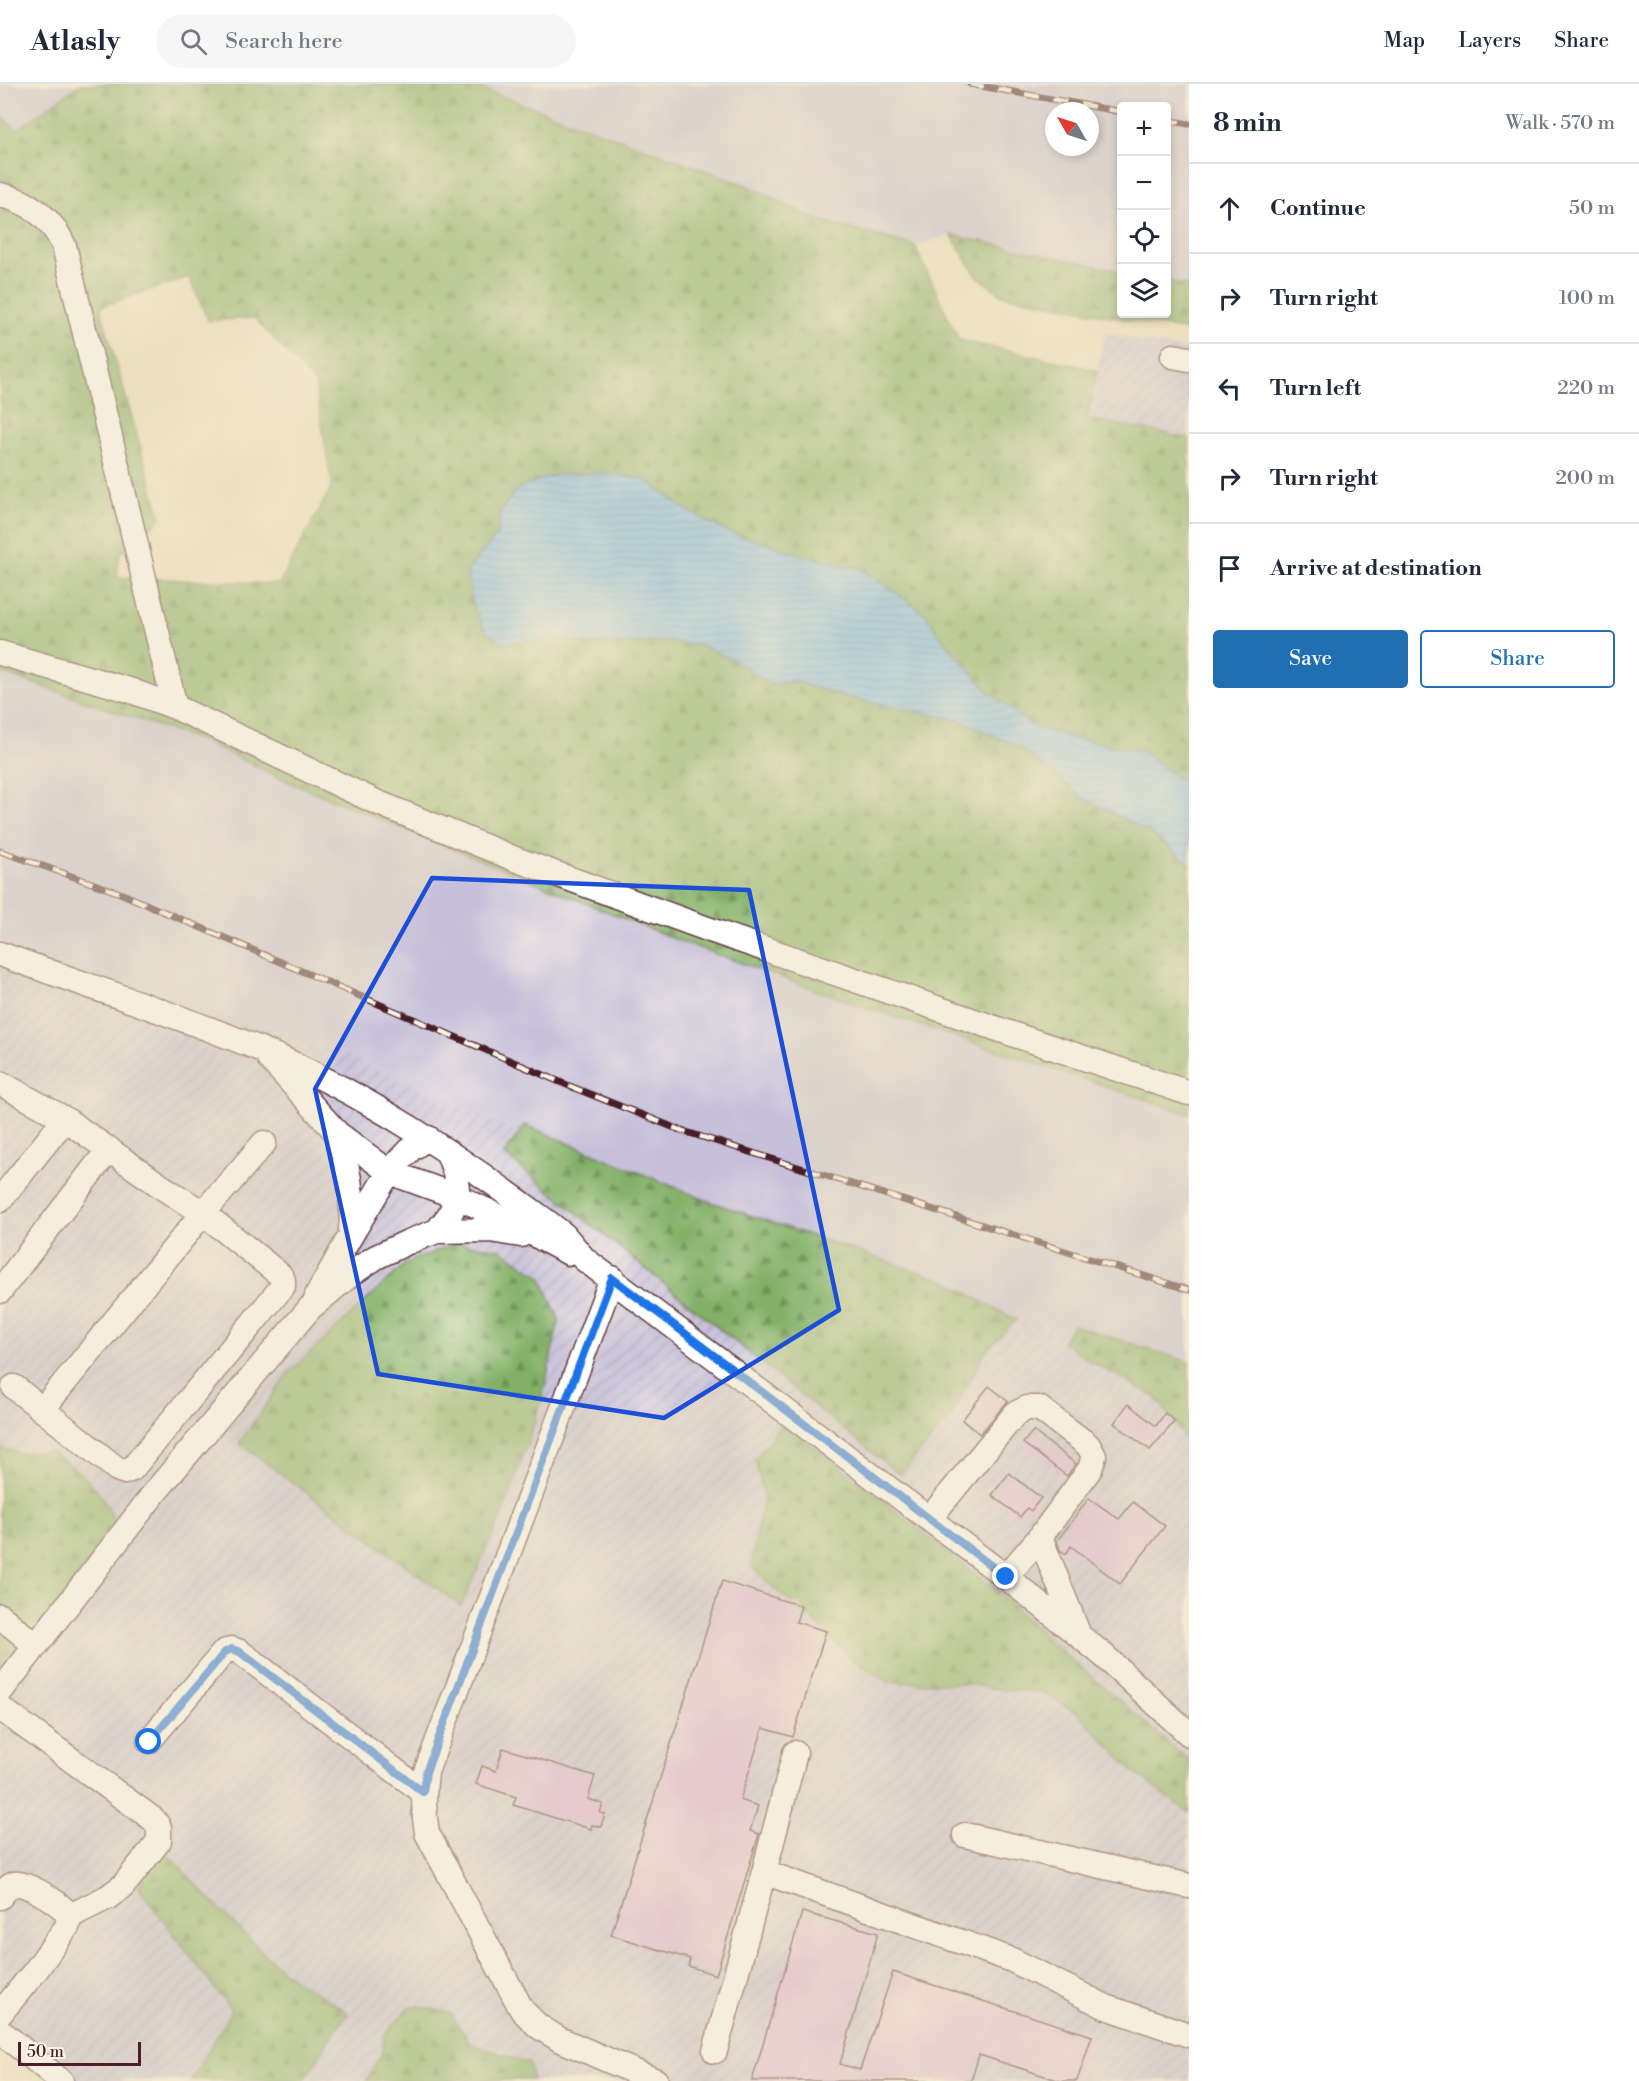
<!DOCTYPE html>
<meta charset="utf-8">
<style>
:root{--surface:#fff;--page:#f6f6f7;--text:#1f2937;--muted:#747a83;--line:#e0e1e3;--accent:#1f6fb2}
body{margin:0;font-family:"Libre Bodoni",serif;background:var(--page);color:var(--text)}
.controls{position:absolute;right:18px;top:18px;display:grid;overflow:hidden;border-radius:6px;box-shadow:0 3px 9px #0003}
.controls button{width:54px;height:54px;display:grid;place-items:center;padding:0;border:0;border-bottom:2px solid var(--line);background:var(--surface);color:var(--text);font:30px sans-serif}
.compass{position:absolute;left:1045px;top:18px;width:54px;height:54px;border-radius:50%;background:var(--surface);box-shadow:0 3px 9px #0003;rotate:309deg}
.scale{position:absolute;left:18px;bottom:15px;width:123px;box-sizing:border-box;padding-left:6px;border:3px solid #4a1f2b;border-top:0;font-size:16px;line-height:21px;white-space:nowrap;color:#4a1f2b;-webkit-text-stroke:4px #fcf5e5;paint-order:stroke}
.stop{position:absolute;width:18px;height:18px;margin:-14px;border:4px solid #1a73e8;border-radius:50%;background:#fff}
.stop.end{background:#1a73e8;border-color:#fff;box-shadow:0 2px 6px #0008}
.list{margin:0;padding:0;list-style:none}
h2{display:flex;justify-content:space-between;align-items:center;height:78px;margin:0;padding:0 24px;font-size:26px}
h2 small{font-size:20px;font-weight:400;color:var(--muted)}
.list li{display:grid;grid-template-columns:39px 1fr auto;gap:18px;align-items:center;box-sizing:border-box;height:90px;padding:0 24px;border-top:2px solid var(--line)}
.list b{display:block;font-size:22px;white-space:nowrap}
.list em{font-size:20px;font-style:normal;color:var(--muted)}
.actions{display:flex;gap:12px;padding:18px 24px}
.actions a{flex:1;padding:14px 0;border:2px solid var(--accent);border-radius:6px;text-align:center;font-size:21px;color:var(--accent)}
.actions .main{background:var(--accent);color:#fff}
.icon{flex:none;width:33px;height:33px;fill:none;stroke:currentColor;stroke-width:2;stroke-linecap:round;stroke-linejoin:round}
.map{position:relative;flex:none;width:1189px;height:1997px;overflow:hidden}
header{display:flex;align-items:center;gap:36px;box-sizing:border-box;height:84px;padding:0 30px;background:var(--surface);border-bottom:2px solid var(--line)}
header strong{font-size:28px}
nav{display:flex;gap:33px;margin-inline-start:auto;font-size:21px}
.search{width:420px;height:54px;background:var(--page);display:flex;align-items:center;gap:15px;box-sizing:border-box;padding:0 21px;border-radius:33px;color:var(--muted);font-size:22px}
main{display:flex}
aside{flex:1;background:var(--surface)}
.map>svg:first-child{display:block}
</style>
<header>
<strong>Atlasly</strong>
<div class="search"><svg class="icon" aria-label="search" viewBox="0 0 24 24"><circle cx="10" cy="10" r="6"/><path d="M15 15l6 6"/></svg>Search here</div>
<nav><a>Map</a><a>Layers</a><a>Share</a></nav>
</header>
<main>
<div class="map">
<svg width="1189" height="1997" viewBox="0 0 1189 1997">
<defs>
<pattern id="industrial-furrows" width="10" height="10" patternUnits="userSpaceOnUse" patternTransform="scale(1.5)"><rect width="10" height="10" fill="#c6c0da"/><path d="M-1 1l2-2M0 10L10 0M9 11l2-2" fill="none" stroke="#aca5bb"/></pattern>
<pattern id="forest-firs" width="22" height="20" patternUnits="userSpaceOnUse" patternTransform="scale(1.5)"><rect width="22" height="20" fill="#82b068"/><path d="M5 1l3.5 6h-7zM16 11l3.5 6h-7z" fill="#6c8f56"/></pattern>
<pattern id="water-rules" width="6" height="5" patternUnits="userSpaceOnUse" patternTransform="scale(1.5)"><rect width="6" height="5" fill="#7abef0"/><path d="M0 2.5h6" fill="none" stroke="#669ac3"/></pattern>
</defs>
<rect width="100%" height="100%" fill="#fcf5e5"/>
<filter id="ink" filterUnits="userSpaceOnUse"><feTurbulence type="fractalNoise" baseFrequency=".0167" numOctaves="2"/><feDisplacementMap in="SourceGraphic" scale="12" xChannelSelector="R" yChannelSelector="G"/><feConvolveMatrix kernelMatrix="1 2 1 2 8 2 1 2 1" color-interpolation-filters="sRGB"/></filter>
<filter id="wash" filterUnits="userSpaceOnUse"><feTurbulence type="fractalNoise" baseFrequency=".008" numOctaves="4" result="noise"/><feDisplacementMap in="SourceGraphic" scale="24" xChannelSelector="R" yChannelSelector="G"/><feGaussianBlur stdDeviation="1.35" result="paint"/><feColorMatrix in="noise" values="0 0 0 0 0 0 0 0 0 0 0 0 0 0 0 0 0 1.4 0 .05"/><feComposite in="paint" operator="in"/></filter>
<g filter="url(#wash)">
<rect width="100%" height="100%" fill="#ede0bf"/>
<path fill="url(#industrial-furrows)" d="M1105,249L1189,266V354L1087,335Z
M0,856L349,971L620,1095L1189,1286V1997H54L0,1956Z"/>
<path fill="#c6c0da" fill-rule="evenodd" d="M0,0H80L17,46L0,31Z
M468,0H1189V202L1167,197L1166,22H1122L1121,187L951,151L915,162L815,135L746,101ZM1054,27H1090V63H1054Z
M0,588L207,659L289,698L598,823L838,914L1189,1030V1286L998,1227L620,1095L349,971L0,856Z"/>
<path fill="url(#forest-firs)" stroke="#66684a" stroke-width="1.5" fill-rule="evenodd" d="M80,0H468L746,101L815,135L915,162L959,256L1097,286L1087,335L1189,354V702L1141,667L1074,654L1032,642L989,608L941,553L926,531L894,507L861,485L798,470L725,447L685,425L612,389L554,391L517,405L502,425L497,451L467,487L502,559L549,554L591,560L670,557L703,562L743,581L770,601L794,597L842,612L959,636L1019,663L1082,713L1149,748L1189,779V1030L838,914L677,856L289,698L207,659L0,588V31L17,46ZM189,193L208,237L254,234L315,299L332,402L279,500L117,493L120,470L161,434L100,223Z
M951,151L1121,187L1122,230H1166L1167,197L1189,202V247L1002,211L976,191Z
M525,1041L708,1117L946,1197L1016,1236L985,1268L949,1335L900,1391L504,1070Z
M457,1159L500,1165L541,1193L559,1235L542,1316L506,1421L461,1522L239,1359L287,1291L406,1179Z
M1073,1241L1189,1278V1359L1156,1313L1090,1277L1062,1258Z
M783,1338L990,1501L1050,1557L1184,1672L1189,1677V1729L1134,1688L1078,1629L1041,1608L995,1605L970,1600L889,1598L854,1577L811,1534L779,1509L751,1482L756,1450L764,1413L755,1375Z
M0,1364L20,1369L50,1367C82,1389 104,1404 116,1443L0,1594Z
M164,1767C203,1806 240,1850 282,1886C302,1903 328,1913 348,1929L331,1952L304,1997L191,1996L232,1927L139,1804L144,1789Z
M418,1922L450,1929L471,1960L530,1980L532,1996L366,1997L382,1969L384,1952L408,1924Z"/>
<path fill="url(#water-rules)" stroke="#626e8e" stroke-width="1.5" d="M612,389L646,396L685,425L725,447L798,470L861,485L894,507L926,531L941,553L989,608L1032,642L1074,654L1141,667L1189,702V779L1149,748L1082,713L1019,663L959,636L842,612L794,597L770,601L743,581L703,562L670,557L591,560L549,554L502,559L485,547L474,524L467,487L497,451L502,425L517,405L554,391Z"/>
<g id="blocks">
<path fill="#ddb0e0" d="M989,1302L1008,1317L980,1350L962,1336Z
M1128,1320L1156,1342L1165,1329L1175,1337L1150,1366L1114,1339Z
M1033,1347L1076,1380L1067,1392L1023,1359Z
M1009,1389L1041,1414L1031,1427L1027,1424L1020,1433L992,1411Z
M1089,1414L1119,1435L1133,1418L1165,1442L1120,1500L1071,1462L1066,1470L1060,1466L1057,1457Z
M722,1497L801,1522L796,1538L826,1547L793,1653L763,1644L740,1716L758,1722L750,1747L759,1750L716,1891L688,1882L690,1875L611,1851Z
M503,1664L595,1692L588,1715L603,1720L600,1729L605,1730L601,1743L592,1741L591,1745L513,1721L516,1713L476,1700L482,1682L496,1687Z
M802,1828L878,1849L840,1980L860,1986L893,1888L1092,1952L1077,1997H1060L979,1971L971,1997H752Z"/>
</g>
</g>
<g filter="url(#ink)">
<use href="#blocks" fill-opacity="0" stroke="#623c41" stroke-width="1.5"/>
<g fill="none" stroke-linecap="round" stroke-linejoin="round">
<defs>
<path id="minor" d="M0,111C30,117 52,135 64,162L175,623
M1173,272L1189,275
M0,569L129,606L175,623L376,718L515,775L713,847L1018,952L1189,1009
M0,870C87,902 175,930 260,965C364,1009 458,1072 547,1138L564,1151L584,1175L1006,1493L1102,1570L1189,1650
M269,974L337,1049L389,1088L458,1113L517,1141L569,1169
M0,999L65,1035L165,1105L203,1129L279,1190L283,1196V1202L132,1385L125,1388L117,1385L14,1303
M337,1049C348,1082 354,1111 351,1146
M0,1116L65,1035
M437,1147L490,1146L521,1151
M612,1194L426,1688C423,1710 423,1727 427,1749L522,1926L538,1942L559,1955L656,1997
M0,1207L109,1065
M317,1211L351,1151L389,1088L411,1065L428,1054
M42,1326L203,1129L264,1059
M930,1434L1015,1330L1027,1324H1039L1088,1361L1094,1372L1090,1385L1040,1453L1006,1493
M1040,1453L1078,1549
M0,1532L35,1561
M0,1608L156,1407L310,1224L351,1190L376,1173L408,1158L437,1147L449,1132L458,1113L455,1088L448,1069
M0,1624L154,1736L159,1743V1757L123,1802L108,1813L68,1833
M149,1657L224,1568L232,1565L240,1568L423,1708
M795,1669L764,1788L1012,1876L1106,1923L1189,1951
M965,1751L1189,1802
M0,1813C4,1808 8,1802 14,1800C25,1797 58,1818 65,1827C68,1831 68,1836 68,1841L36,1886L0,1930
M0,1947L61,1997
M715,1967L764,1788"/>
</defs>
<use href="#minor" stroke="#623c41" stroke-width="27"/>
<use href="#minor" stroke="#fff" stroke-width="24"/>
<defs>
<path id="rail" d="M970,0L1122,28
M1166,36L1189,40
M0,767L120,809L567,1001L680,1046L1189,1206"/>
</defs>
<use href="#rail" stroke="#4a1f2b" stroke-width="7"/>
<use href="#rail" stroke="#fcf5e5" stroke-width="4.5" stroke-dasharray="14" stroke-linecap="butt"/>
</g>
</g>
<g fill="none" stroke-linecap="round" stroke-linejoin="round" filter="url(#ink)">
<path stroke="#1a73e8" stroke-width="8" d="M149,1658L225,1568L232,1565L240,1568L423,1708L426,1688L612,1194L1006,1493"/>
</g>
<path d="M0 0H1189V1997H0ZM432,794L749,806L839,1226L664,1334L378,1290L315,1005Z" fill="#ede0bf" fill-opacity=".55" fill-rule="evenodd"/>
<path fill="none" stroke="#1d4ed8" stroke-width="4.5" stroke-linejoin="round" d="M432,794L749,806L839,1226L664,1334L378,1290L315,1005Z"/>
</svg>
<div class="controls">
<button>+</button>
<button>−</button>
<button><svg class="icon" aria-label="locate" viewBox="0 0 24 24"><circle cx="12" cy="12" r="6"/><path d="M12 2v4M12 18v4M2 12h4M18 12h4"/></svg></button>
<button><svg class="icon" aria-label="layers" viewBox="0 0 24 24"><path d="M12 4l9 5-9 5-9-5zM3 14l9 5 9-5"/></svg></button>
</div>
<svg class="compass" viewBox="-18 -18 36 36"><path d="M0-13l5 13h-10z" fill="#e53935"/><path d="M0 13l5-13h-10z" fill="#747a83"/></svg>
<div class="scale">50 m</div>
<div class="stop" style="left:149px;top:1658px"></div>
<div class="stop end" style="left:1006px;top:1493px"></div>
</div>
<aside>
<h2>8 min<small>Walk · 570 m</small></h2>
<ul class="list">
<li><svg class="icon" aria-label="ahead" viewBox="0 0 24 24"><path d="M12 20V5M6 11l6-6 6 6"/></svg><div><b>Continue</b></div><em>50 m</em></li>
<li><svg class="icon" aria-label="right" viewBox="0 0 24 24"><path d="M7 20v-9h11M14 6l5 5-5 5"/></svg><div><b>Turn right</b></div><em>100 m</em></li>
<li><svg class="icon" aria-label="left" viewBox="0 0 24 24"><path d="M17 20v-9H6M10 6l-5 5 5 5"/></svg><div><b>Turn left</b></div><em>220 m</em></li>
<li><svg class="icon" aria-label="right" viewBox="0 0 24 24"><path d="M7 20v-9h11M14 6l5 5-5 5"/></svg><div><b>Turn right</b></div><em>200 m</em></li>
<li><svg class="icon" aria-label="arrive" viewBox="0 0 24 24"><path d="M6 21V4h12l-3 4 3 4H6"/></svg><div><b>Arrive at destination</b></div></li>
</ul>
<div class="actions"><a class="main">Save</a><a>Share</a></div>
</aside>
</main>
